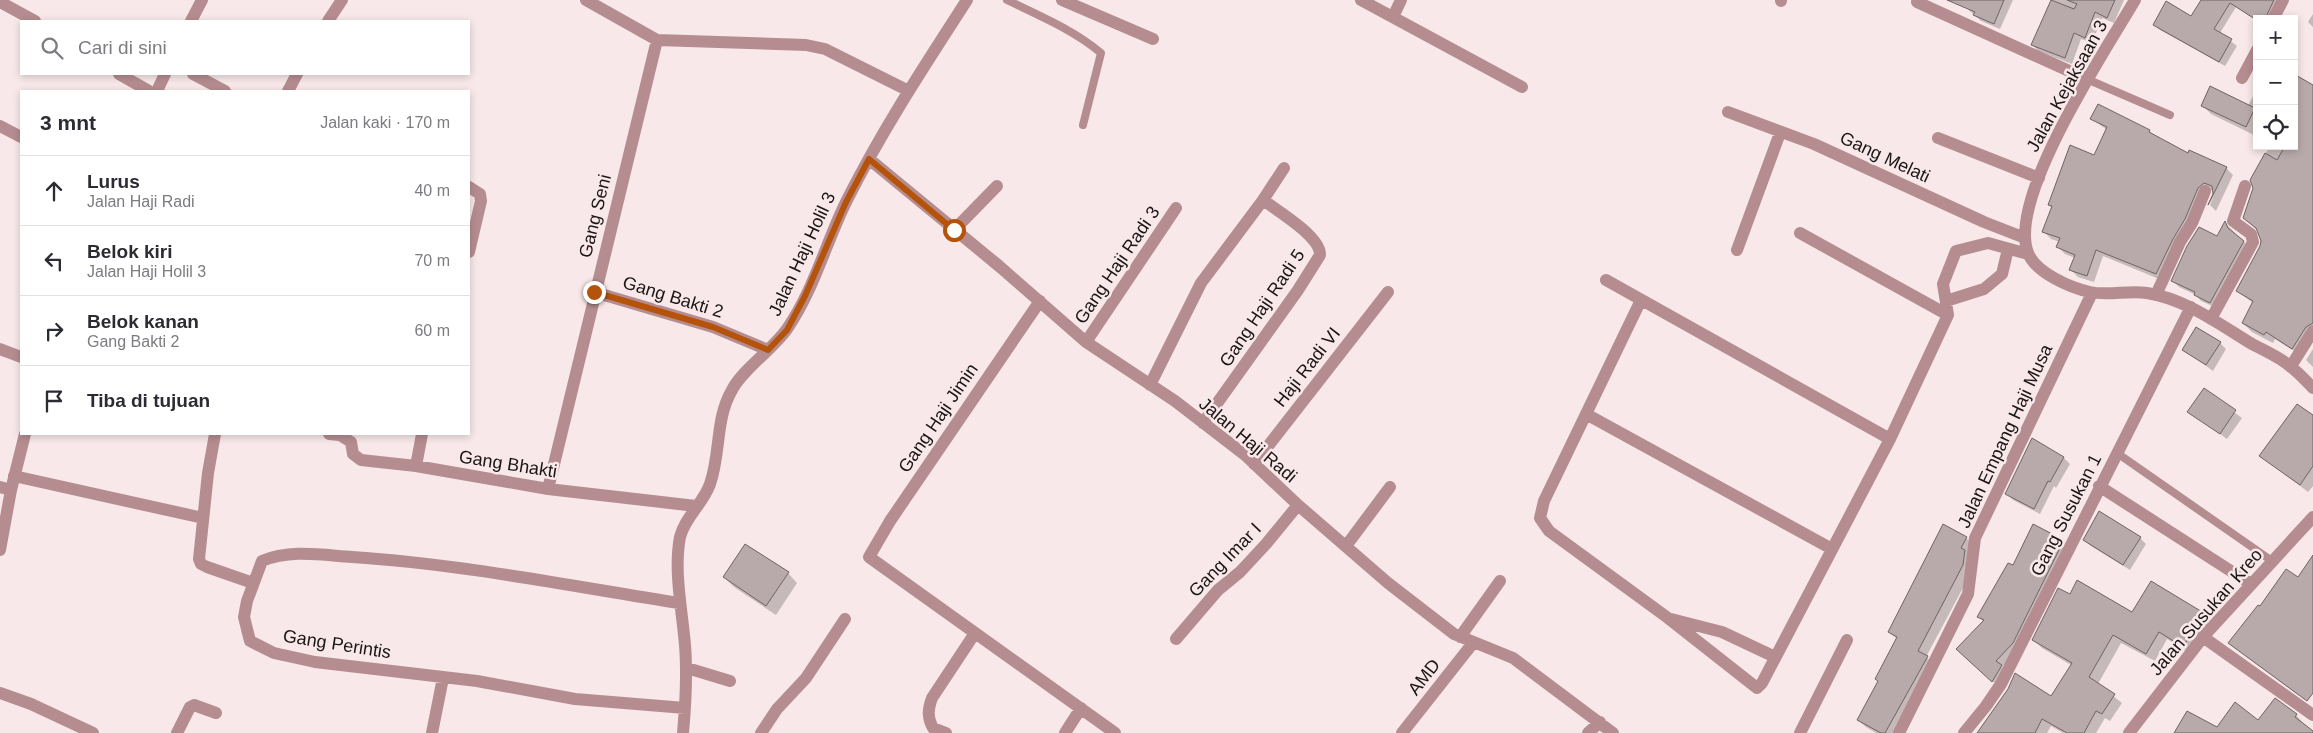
<!DOCTYPE html>
<html lang="id">
<meta charset="utf-8">
<style>
:root{--surface:#fff;--page:#f2f2f3;--text:#2b2b33;--muted:#7c7c81;--line:#e1e1e2}
body{margin:0;font-family:Helvetica,sans-serif;background:var(--page);color:var(--text)}
.controls{position:absolute;right:15px;top:15px;display:grid;overflow:hidden;border-radius:0px;box-shadow:0 2px 8px #0003}
.controls button{width:45px;height:45px;display:grid;place-items:center;padding:0;border:0;border-bottom:1px solid var(--line);background:var(--surface);color:var(--text);font:25px sans-serif}
.stop{position:absolute;width:15px;height:15px;margin:-11px;border:4px solid #b45309;border-radius:50%;background:#fff}
.stop.end{background:#b45309;border-color:#fff;box-shadow:0 1px 5px #0008}
.list{margin:0;padding:0;list-style:none}
h2{display:flex;justify-content:space-between;align-items:center;height:65px;margin:0;padding:0 20px;font-size:21px}
h2 small{font-size:16px;font-weight:400;color:var(--muted)}
.list li{display:grid;grid-template-columns:32px 1fr auto;gap:15px;align-items:center;box-sizing:border-box;height:70px;padding:0 20px;border-top:1px solid var(--line)}
.list b{display:block;font-size:19px;white-space:nowrap}
.list p{margin:0;font-size:16px;white-space:nowrap;color:var(--muted)}
.list em{font-size:16px;font-style:normal;color:var(--muted)}
.icon{flex:none;width:28px;height:28px;fill:none;stroke:currentColor;stroke-width:2;stroke-linecap:round;stroke-linejoin:round}
.map{position:relative;flex:none;width:2313px;height:733px;overflow:hidden}
.search{position:absolute;background:var(--surface);box-shadow:0 2px 8px #0003;left:20px;top:20px;width:450px;height:55px;display:flex;align-items:center;gap:12px;box-sizing:border-box;padding:0 18px;border-radius:0px;color:var(--muted);font-size:19px}
.panel{position:absolute;background:var(--surface);box-shadow:0 2px 8px #0003;left:20px;top:90px;width:450px;height:345px;border-radius:0px}
.map>svg:first-child{display:block}
</style>
<div class="map">
<svg width="2313" height="733" viewBox="0 0 2313 733">
<rect width="100%" height="100%" fill="#f8e8e9"/>
<path fill="#0003" d="M1969,0H2013L2000,29L1981,21L1973,14L1966,7Z
M2052,0H2124L2114,23L2102,18L2092,43L2081,39L2072,64L2038,51L2032,44Z
M2202,0H2281L2272,19H2257V21L2236,7L2220,33L2237,46L2225,66L2160,30L2154,24L2191,17Z
M2313,14V27L2308,22Z
M2313,86V331L2299,354L2275,339L2273,343L2252,332L2243,323L2253,303L2237,291L2261,246L2262,241L2258,231L2244,218L2254,188L2251,180L2270,146H2294Z
M2257,88V130L2254,135L2211,114L2202,105L2248,106Z
M2092,119L2149,131L2156,137L2189,154L2226,168L2233,175L2216,211L2210,205L2214,194L2213,189L2205,195L2164,281L2103,256L2094,282L2078,277L2071,270L2075,258L2065,254L2058,247L2060,242L2051,239L2043,231L2052,208L2049,205L2094,156L2107,130Z
M2225,223L2250,248L2217,308L2201,301L2196,295L2179,287L2173,281L2217,238Z
M2220,343L2226,349L2213,371L2184,350Z
M2313,349V367L2306,360Z
M2204,390L2242,418L2227,439L2189,412Z
M2313,417V486L2308,492L2261,456Z
M2032,440L2064,458L2070,464L2056,488L2054,486L2040,514L2013,500L2007,494Z
M2034,526L2063,541L2070,547L2019,649L2002,667L2007,672L1999,687L1964,655L1984,622L1979,617L2013,567Z
M1966,538L1974,546L1971,573L1926,657L1935,665L1897,733H1876L1866,727L1858,720L1879,681L1897,639L1889,632Z
M2140,538L2146,544L2130,570L2091,546L2084,540Z
M2313,557V684L2309,680L2298,695L2230,643L2260,608L2298,579Z
M788,573L797,583L776,615L734,587L724,577Z
M2152,583L2203,614L2212,622L2192,654L2167,639L2155,661L2121,643L2098,684L2122,703L2110,721L2105,718L2096,733H2063L2051,726L2047,733H1978L2009,689L2051,697L2071,665L2042,648L2034,640L2070,596L2133,613Z
M2296,715L2312,733H2175L2217,729Z"/>
<path fill="#b8aaab" stroke="#706364" d="M1947,0H2004L1994,24L1973,15L1975,12Z
M2051,0L2074,9L2077,4L2067,0H2115L2107,18L2095,12L2085,38L2074,33L2065,58L2031,45Z
M2201,0H2274L2265,19H2255L2230,3L2214,29L2232,39L2219,62L2153,25L2166,1L2191,16Z
M2294,74L2313,85V323L2306,327L2292,349L2266,332L2264,335L2242,323L2253,301L2236,291L2260,246L2261,241L2256,228L2243,218L2253,188L2250,180L2265,153L2277,160L2285,146H2294Z
M2210,86L2255,108L2246,127L2201,106Z
M2098,104L2150,130L2149,132L2188,153L2189,150L2227,167L2208,205L2213,194L2212,186L2204,183L2198,188L2185,219L2173,239L2156,274L2096,250L2087,276L2069,270L2075,255L2056,247L2060,238L2042,232L2052,206L2048,205L2070,145L2094,155L2107,127L2090,119Z
M2225,221L2228,228L2244,241L2210,303L2194,295L2195,292L2171,281L2187,246L2199,227L2217,236Z
M2196,327L2221,342L2206,365L2182,350Z
M2204,388L2236,410L2220,434L2187,412Z
M2297,404L2313,415V466L2300,485L2259,456Z
M2032,438L2064,457L2050,482L2048,481L2034,509L2005,494Z
M2099,511L2141,537L2123,565L2083,540Z
M1943,524L1967,537L1961,548L1965,550L1963,565L1918,651L1928,656L1885,733H1881L1857,720L1878,681L1875,679L1897,637L1888,632Z
M2033,524L2064,540L2013,643L1996,661L2002,665L1992,682L1956,649L1984,620L1977,617L2008,563L2013,565Z
M745,544L789,572L766,606L723,577Z
M2313,555V693L2307,701L2228,643L2258,605L2260,606L2286,569L2298,577Z
M2077,580L2132,612L2151,581L2204,613L2183,647L2159,632L2146,654L2113,635L2089,677L2115,694L2102,714L2096,711L2084,733H2067L2042,719L2035,733H1977L2008,689L2015,673L2051,696L2072,663L2032,640L2058,588L2070,594Z
M2275,698L2297,714L2295,717L2313,731V733H2174L2187,711L2217,727L2235,702L2258,720Z"/>
<g fill="none" stroke-linecap="round" stroke-linejoin="round">
<path stroke="#b58d90" stroke-width="8" d="M1007,0C1038,15 1074,30 1101,53L1083,125
M2089,80L2170,115
M2117,453L2272,561"/>
<path stroke="#b58d90" stroke-width="12" d="M586,0L657,40L806,45L825,49L909,91
M1062,0L1153,39
M1361,0L1522,87
M2135,0C2105,51 2007,198 2028,253C2036,273 2071,288 2090,292C2108,296 2129,290 2147,293C2186,299 2219,324 2252,344C2265,351 2280,357 2291,367C2299,373 2306,381 2313,388
M1781,1V0
M0,2L35,21
M1917,2L2089,80
M1393,17L1401,0
M2273,19L2283,0
M328,21L342,0
M119,74L149,91
M193,74L225,91
M2242,78L2257,50
M288,91L297,74
M1728,112L1814,144L1984,222L2025,238
M0,126L21,137
M1938,138L2039,178
M869,159L999,266L1086,342L1175,401L1245,455L1298,505L1388,583L1454,634L1513,658L1613,733
M469,187L480,194L481,201L469,252
M954,230L997,186
M1800,233L1948,315
M1737,250L1780,133
M1606,280L1890,439L1762,683L1757,688L1668,618L1549,531L1540,518L1544,501L1641,300
M594,292L713,327L768,350
M2156,295L2180,242L2192,223L2205,191
M1040,301L890,521L869,557L1115,733
M1946,301L1984,289L2002,274L2008,249
M2211,319L2253,242L2251,234L2233,221L2245,186
M1086,342L1176,208
M0,349L21,357
M2291,366L2313,331
M1150,385L1201,283L1263,200L1284,168
M1586,414L1832,549
M1203,423L1298,290L1320,255C1321,237 1278,211 1263,200
M215,434L208,473L199,559L201,564L207,567L253,583
M329,434L340,435L351,442L353,454L361,460L416,466L548,489L696,506
M1890,439L1948,315L1943,284L1956,251L1988,243L2028,254
M1254,464L1388,292
M416,466L422,434
M14,476L203,518
M2099,486L2251,584
M0,487L11,490
M548,489L657,40
M1346,546L1390,487
M679,603C571,586 461,564 352,557C322,555 290,549 262,561L247,601L244,617L250,641L274,653L315,662L477,681L575,699L685,708
M1671,619L1722,632L1775,657
M1460,637L1500,581
M2203,637L2313,715
M1176,639L1218,590L1240,572L1266,544L1298,505
M687,668L730,681
M0,693L31,704L93,733
M177,733L190,707L194,705L216,713
M432,733L443,678
M683,733C686,700 688,668 684,635C681,605 674,568 680,537C685,517 703,504 710,484C721,453 715,419 732,390C742,370 773,349 787,329C814,290 826,242 847,200C882,130 925,65 967,0
M761,733L777,709L806,678L845,619
M946,733L933,728C927,717 928,709 932,698L975,633
M1065,733L1081,708
M1402,733L1473,643
M1588,733L1600,722
M1800,733L1847,640
M1899,733L1968,594L1975,538L2092,293
M1964,733L1986,706L2001,684L2191,307
M2129,733L2203,637L2313,517"/>
<path stroke="#b58d90" stroke-width="12" d="M191,21L202,0
M157,91L165,74
M0,550L11,490L25,434"/>
</g>
<g fill="none" stroke-linecap="round" stroke-linejoin="round">
<path stroke="#b45309" stroke-width="6" d="M594,292L713,327L768,350L787,330L805,296L846,202L869,159L954,230"/>
</g>
<g text-anchor="middle" stroke-width="5" stroke-linejoin="round" paint-order="stroke">
<g font-size="18" fill="#1b1616" stroke="#f8e8e9">
<text transform="translate(2067 86) rotate(-61)" y="6">Jalan Kejaksaan 3</text>
<text transform="translate(1885 157) rotate(25)" y="6">Gang Melati</text>
<text transform="translate(595 216) rotate(-76)" y="6">Gang Seni</text>
<text transform="translate(802 254) rotate(-65)" y="6">Jalan Haji Holil 3</text>
<text transform="translate(1117 265) rotate(-56)" y="6">Gang Haji Radi 3</text>
<text transform="translate(673 297) rotate(17)" y="6">Gang Bakti 2</text>
<text transform="translate(1262 308) rotate(-56)" y="6">Gang Haji Radi 5</text>
<text transform="translate(1307 367) rotate(-52)" y="6">Haji Radi VI</text>
<text transform="translate(938 418) rotate(-56)" y="6">Gang Haji Jimin</text>
<text transform="translate(2005 436) rotate(-65)" y="6">Jalan Empang Haji Musa</text>
<text transform="translate(1248 440) rotate(40)" y="6">Jalan Haji Radi</text>
<text transform="translate(508 464) rotate(9)" y="6">Gang Bhakti</text>
<text transform="translate(2066 515) rotate(-63)" y="6">Gang Susukan 1</text>
<text transform="translate(1225 560) rotate(-46)" y="6">Gang Imar I</text>
<text transform="translate(2206 612) rotate(-49)" y="6">Jalan Susukan Kreo</text>
<text transform="translate(337 644) rotate(9)" y="6">Gang Perintis</text>
<text transform="translate(1424 677) rotate(-52)" y="6">AMD</text>
</g>
</g>
</svg>
<div class="controls">
<button>+</button>
<button>−</button>
<button><svg class="icon" aria-label="locate" viewBox="0 0 24 24"><circle cx="12" cy="12" r="6"/><path d="M12 2v4M12 18v4M2 12h4M18 12h4"/></svg></button>
</div>
<div class="stop" style="left:954px;top:230px"></div>
<div class="stop end" style="left:594px;top:292px"></div>
<div class="search"><svg class="icon" aria-label="search" viewBox="0 0 24 24"><circle cx="10" cy="10" r="6"/><path d="M15 15l6 6"/></svg>Cari di sini</div>
<section class="panel">
<h2>3 mnt<small>Jalan kaki · 170 m</small></h2>
<ul class="list">
<li><svg class="icon" aria-label="ahead" viewBox="0 0 24 24"><path d="M12 20V5M6 11l6-6 6 6"/></svg><div><b>Lurus</b><p>Jalan Haji Radi</p></div><em>40 m</em></li>
<li><svg class="icon" aria-label="left" viewBox="0 0 24 24"><path d="M17 20v-9H6M10 6l-5 5 5 5"/></svg><div><b>Belok kiri</b><p>Jalan Haji Holil 3</p></div><em>70 m</em></li>
<li><svg class="icon" aria-label="right" viewBox="0 0 24 24"><path d="M7 20v-9h11M14 6l5 5-5 5"/></svg><div><b>Belok kanan</b><p>Gang Bakti 2</p></div><em>60 m</em></li>
<li><svg class="icon" aria-label="arrive" viewBox="0 0 24 24"><path d="M6 21V4h12l-3 4 3 4H6"/></svg><div><b>Tiba di tujuan</b></div></li>
</ul>
</section>
</div>
